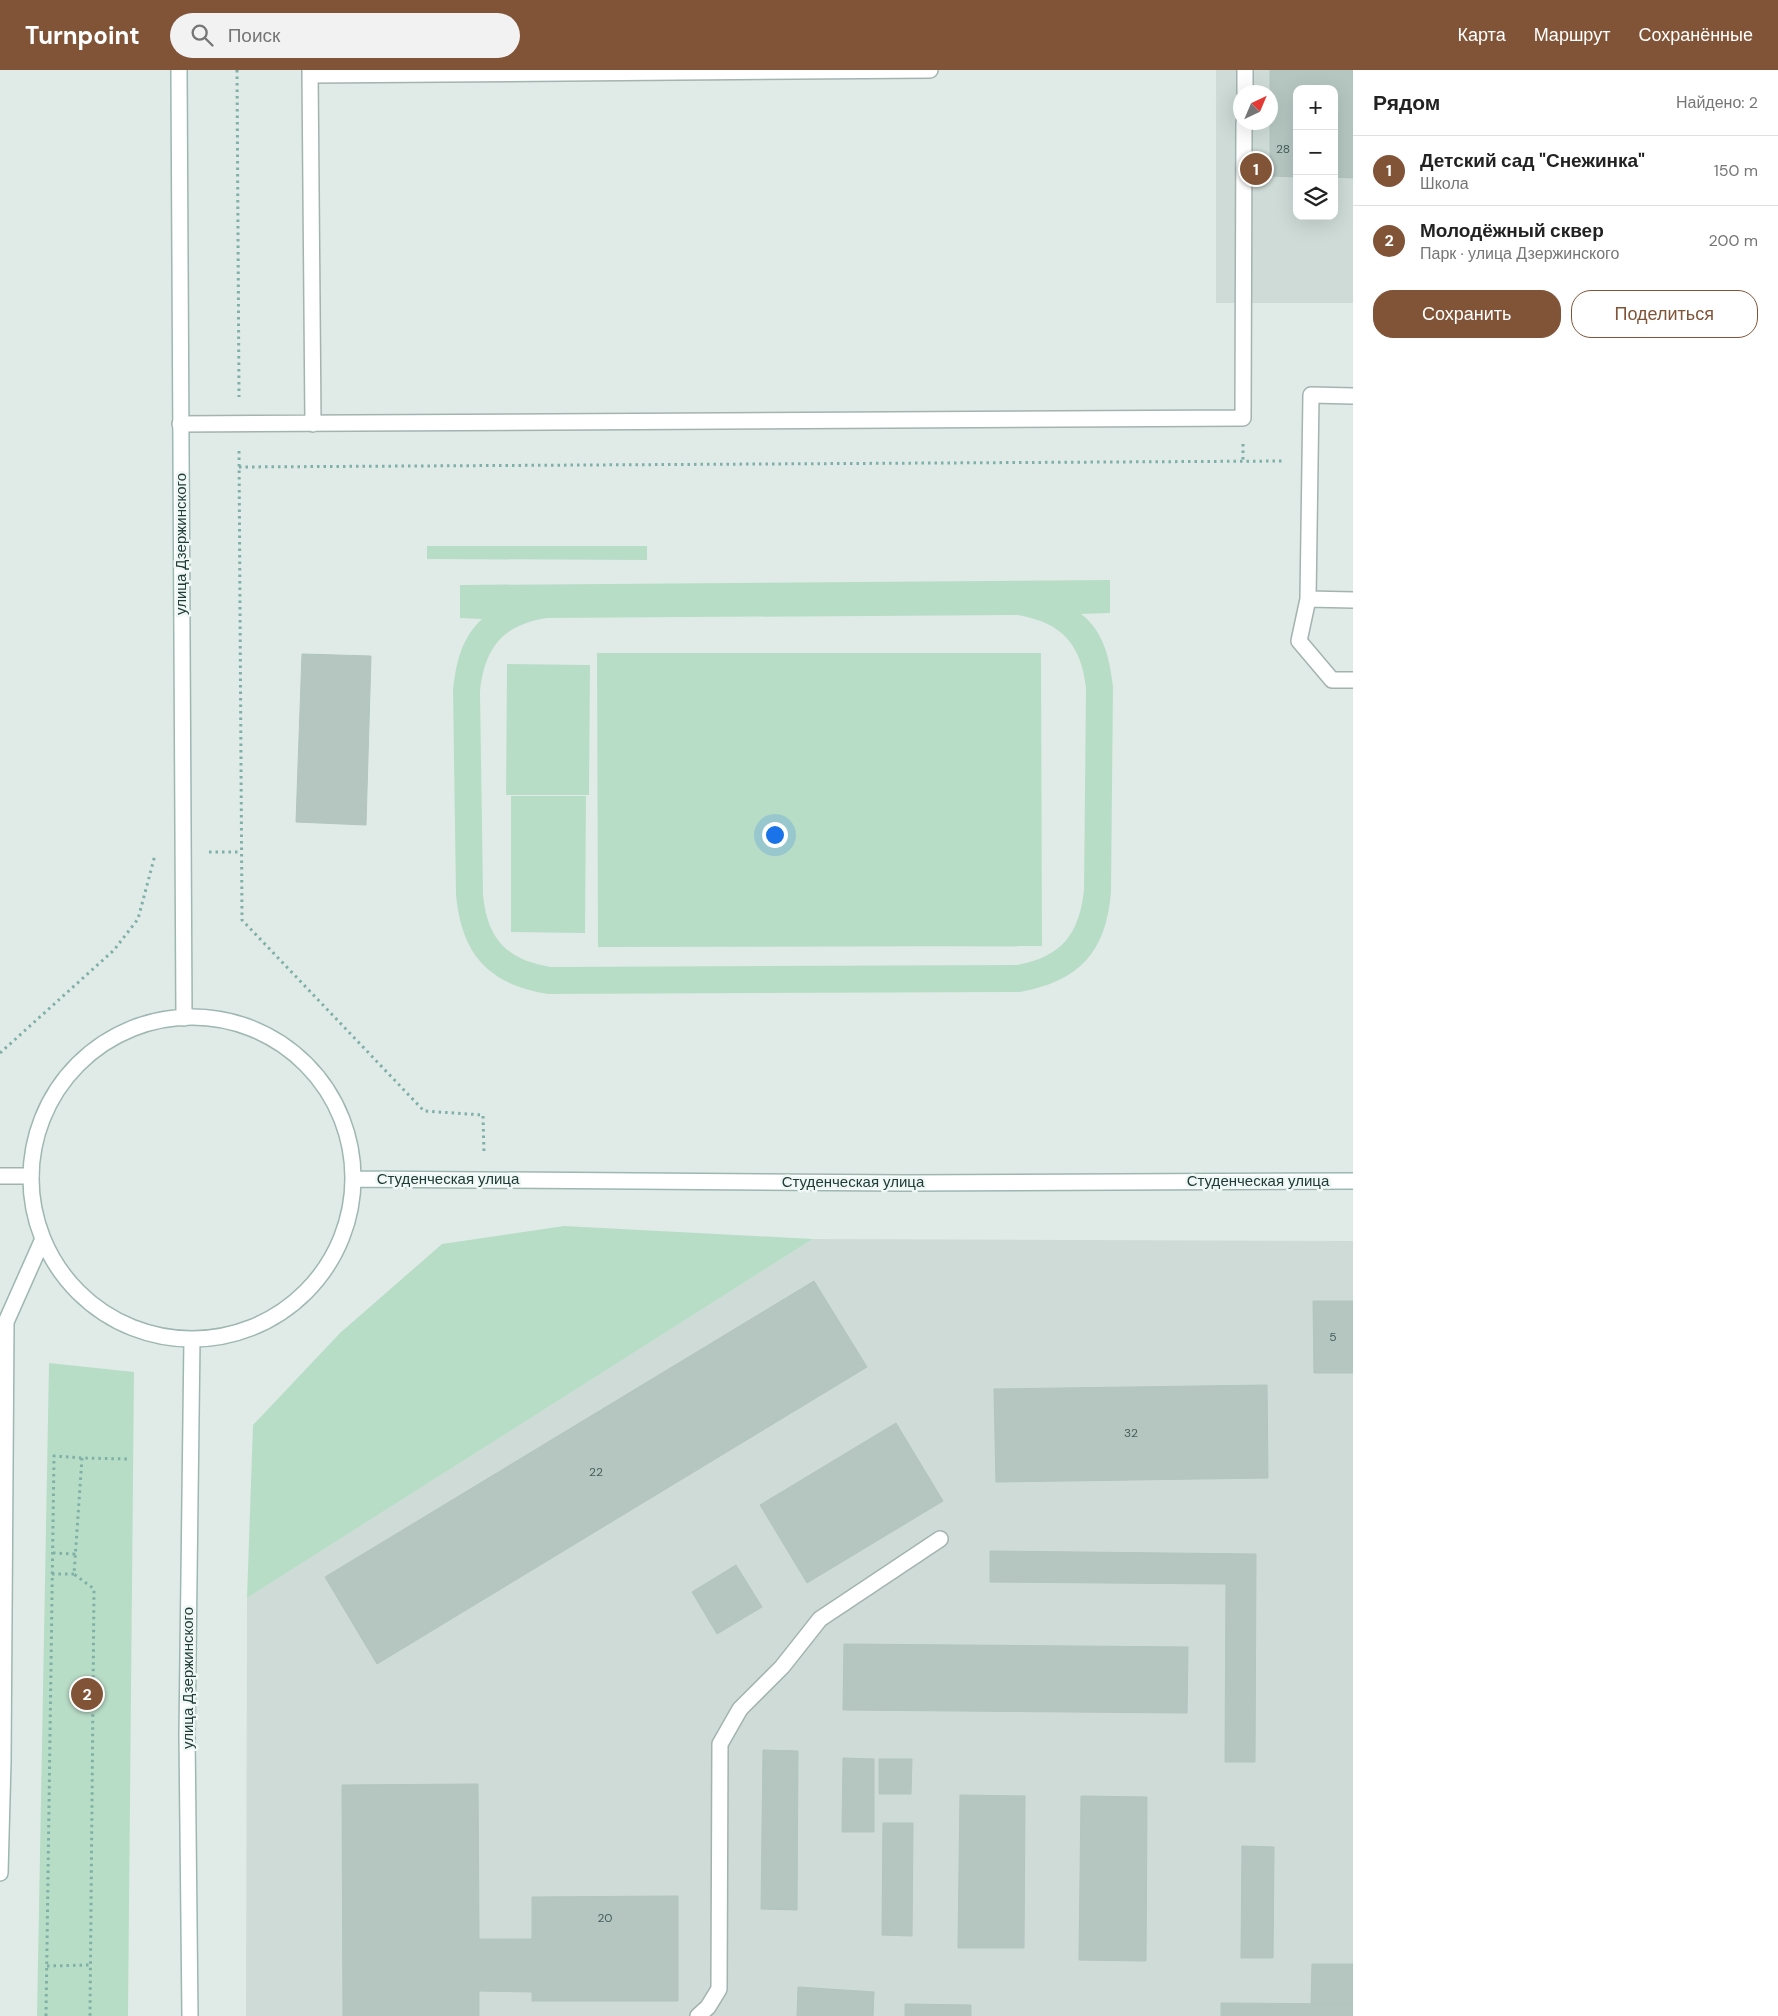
<!DOCTYPE html>
<html lang="ru">
<meta charset="utf-8">
<style>
:root{--surface:#fff;--page:#f2f2f2;--text:#222;--muted:#767676;--line:#e0e0e0;--accent:#815438}
body{margin:0;font-family:"DM Sans",sans-serif;background:var(--page);color:var(--text)}
.controls{position:absolute;right:15px;top:15px;display:grid;overflow:hidden;border-radius:10px;box-shadow:0 5px 20px #0002}
.controls button{width:45px;height:45px;display:grid;place-items:center;padding:0;border:0;border-bottom:1px solid var(--line);background:var(--surface);color:var(--text);font:25px sans-serif}
.compass{position:absolute;left:1233px;top:15px;width:45px;height:45px;border-radius:50%;background:var(--surface);box-shadow:0 5px 20px #0002;rotate:44deg}
.you{position:absolute;left:774px;top:764px;width:18px;height:18px;margin:-12px;border:4px solid #fff;border-radius:50%;background:#1a73e8;box-shadow:0 0 0 8px #1a73e833}
.badge{display:grid;place-items:center;width:32px;height:32px;border-radius:50%;background:var(--accent);color:#fff;font-size:16px;font-weight:700}
.pin{position:absolute;translate:-50% -50%;border:2px solid #fff;box-shadow:0 1px 5px #0006}
.list{margin:0;padding:0;list-style:none}
h2{display:flex;justify-content:space-between;align-items:center;height:65px;margin:0;padding:0 20px;font-size:21px}
h2 small{font-size:16px;font-weight:400;color:var(--muted)}
.list li{display:grid;grid-template-columns:32px 1fr auto;gap:15px;align-items:center;box-sizing:border-box;height:70px;padding:0 20px;border-top:1px solid var(--line)}
.list b{display:block;font-size:19px;white-space:nowrap}
.list p{margin:0;font-size:16px;white-space:nowrap;color:var(--muted)}
.list em{font-size:16px;font-style:normal;color:var(--muted)}
.actions{display:flex;gap:10px;padding:15px 20px}
.actions a{flex:1;padding:11px 0;border:1px solid var(--accent);border-radius:20px;text-align:center;font-size:18px;color:var(--accent)}
.actions .main{background:var(--accent);color:#fff}
.icon{flex:none;width:28px;height:28px;fill:none;stroke:currentColor;stroke-width:2;stroke-linecap:round;stroke-linejoin:round}
.map{position:relative;flex:none;width:1353px;height:1946px;overflow:hidden}
header{display:flex;align-items:center;gap:30px;box-sizing:border-box;height:70px;padding:0 25px;background:var(--accent);color:#fff}
header strong{font-size:24px}
nav{display:flex;gap:28px;margin-inline-start:auto;font-size:18px}
.search{width:350px;height:45px;background:var(--page);display:flex;align-items:center;gap:12px;box-sizing:border-box;padding:0 18px;border-radius:28px;color:var(--muted);font-size:19px}
main{display:flex}
aside{flex:1;background:var(--surface)}
.map>svg:first-child{display:block}
</style>
<header>
<strong>Turnpoint</strong>
<div class="search"><svg class="icon" aria-label="search" viewBox="0 0 24 24"><circle cx="10" cy="10" r="6"/><path d="M15 15l6 6"/></svg>Поиск</div>
<nav><a>Карта</a><a>Маршрут</a><a>Сохранённые</a></nav>
</header>
<main>
<div class="map">
<svg width="1353" height="1946" viewBox="0 0 1353 1946">
<rect width="100%" height="100%" fill="#e0ebe8"/>
<path fill="#cedbd7" fill-rule="evenodd" d="M1216,0H1353V233H1216ZM1297,19H1334V146H1297ZM1240,22H1270V52H1240Z
M813,1169L1353,1171V1946H246L247,1528Z"/>
<path fill="#b8ddc7" fill-rule="evenodd" d="M427,476H647V490L427,489Z
M1110,510V543L1081,544C1104,561 1110,590 1113,617L1111,822C1106,883 1079,911 1020,922L548,924C489,914 462,886 456,825L453,620C456,594 461,568 482,549L460,548V515ZM1018,545C1062,553 1081,574 1086,618L1084,820C1079,865 1061,887 1017,895L551,897C506,890 487,868 483,824L480,621C485,577 503,555 547,548Z
M597,583H1041L1042,876L598,877Z
M507,594L590,595L589,725H506Z
M511,726H586L585,863L511,862Z
M564,1156L813,1169L247,1528L253,1355L340,1263L442,1174Z
M49,1293L134,1302L128,1946H37Z"/>
<path fill="#b5c6c1" stroke="#b2c5bf" d="M1270,0H1353V108L1334,107V19H1297V107L1270,106Z
M302,584L371,586L366,755L296,752Z
M814,1211L867,1297L377,1594L325,1507Z
M1313,1231H1353V1303H1314Z
M1267,1315L1268,1408L996,1412L994,1319Z
M896,1353L943,1431L807,1513L760,1435Z
M990,1481L1256,1484L1255,1692H1225L1226,1514L990,1512Z
M736,1495L762,1537L717,1564L692,1522Z
M844,1574L1188,1577L1187,1643L843,1640Z
M763,1680L798,1681L797,1840L761,1839Z
M843,1688L874,1689V1762H842Z
M879,1689H912L911,1724H879Z
M478,1714L479,1869H532V1827L678,1826V1931H532V1922L479,1921V1946H343L342,1715Z
M960,1725L1025,1726L1024,1878H958Z
M1081,1726L1147,1727L1146,1891L1079,1890Z
M883,1753H913L912,1866L882,1865Z
M1242,1776L1274,1777L1273,1888H1241Z
M1312,1894H1353V1934H1311Z
M798,1917L874,1922L873,1946H797Z
M1221,1933L1353,1934V1946H1221Z
M905,1934L971,1935V1946H905Z"/>
<g fill="none" stroke-linecap="round" stroke-linejoin="round">
<defs>
<path id="lane" d="M310,0L313,354
M310,5L930,0
M1245,22V0
M1353,326L1311,325L1308,529L1299,571L1332,610H1353
M180,354L1243,348L1244,52
M1308,529L1353,530
M698,1946L708,1937L719,1919L720,1674L740,1639L782,1597L820,1549L940,1469"/>
<path id="street" d="M0,1106H31"/>
<path id="secondary" d="M179,0L184,948
M31 1108a161 161 0 1 1 322 0a161 161 0 1 1-322 0Z
M353,1109L905,1113L1353,1111
M0,1803L3,1691L6,1252L42,1171
M190,1946L187,1665L192,1269"/>
</defs>
<use href="#lane" stroke="#a3b3b0" stroke-width="18"/>
<use href="#street" stroke="#a3b3b0" stroke-width="18"/>
<use href="#secondary" stroke="#9eb7b1" stroke-width="18"/>
<path stroke="#7fb0a7" stroke-width="3" stroke-dasharray="2.5 4" stroke-linecap="butt" d="M237,0L239,327
M1243,374V391
M239,381L242,850L424,1041L483,1045L484,1084
M239,397L1284,391
M209,782H241
M0,983L114,880L138,849L155,785
M82,1388L74,1504L94,1519L90,1946
M53,1483L74,1484V1487
M52,1504H74V1503
M47,1896L91,1895
M46,1946L54,1386L82,1388L128,1389"/>
<use href="#lane" stroke="#fff" stroke-width="15"/>
<use href="#street" stroke="#fff" stroke-width="15"/>
<use href="#secondary" stroke="#fff" stroke-width="15"/>
</g>
<g text-anchor="middle" stroke-width="5" stroke-linejoin="round" paint-order="stroke">
<g font-size="12" fill="#455e5a">
<text x="1283" y="83">28</text>
<text x="1333" y="1271">5</text>
<text x="1131" y="1367">32</text>
<text x="596" y="1406">22</text>
<text x="605" y="1852">20</text>
</g>
<g font-size="15" fill="#203c38" stroke="#f0f8f5">
<text transform="translate(181 474) rotate(-90)" y="5">улица Дзержинского</text>
<text x="448" y="1114">Студенческая улица</text>
<text x="1258" y="1116">Студенческая улица</text>
<text x="853" y="1117">Студенческая улица</text>
<text transform="translate(188 1608) rotate(-90)" y="5">улица Дзержинского</text>
</g>
</g>
</svg>
<div class="controls">
<button>+</button>
<button>−</button>
<button><svg class="icon" aria-label="layers" viewBox="0 0 24 24"><path d="M12 4l9 5-9 5-9-5zM3 14l9 5 9-5"/></svg></button>
</div>
<svg class="compass" viewBox="-18 -18 36 36"><path d="M0-13l5 13h-10z" fill="#e53935"/><path d="M0 13l5-13h-10z" fill="#767676"/></svg>
<div class="you"></div>
<div class="pin badge" style="left:1256px;top:99px">1</div>
<div class="pin badge" style="left:87px;top:1624px">2</div>
</div>
<aside>
<h2>Рядом<small>Найдено: 2</small></h2>
<ul class="list">
<li><span class="badge">1</span><div><b>Детский сад &quot;Снежинка&quot;</b><p>Школа</p></div><em>150 m</em></li>
<li><span class="badge">2</span><div><b>Молодёжный сквер</b><p>Парк · улица Дзержинского</p></div><em>200 m</em></li>
</ul>
<div class="actions"><a class="main">Сохранить</a><a>Поделиться</a></div>
</aside>
</main>
